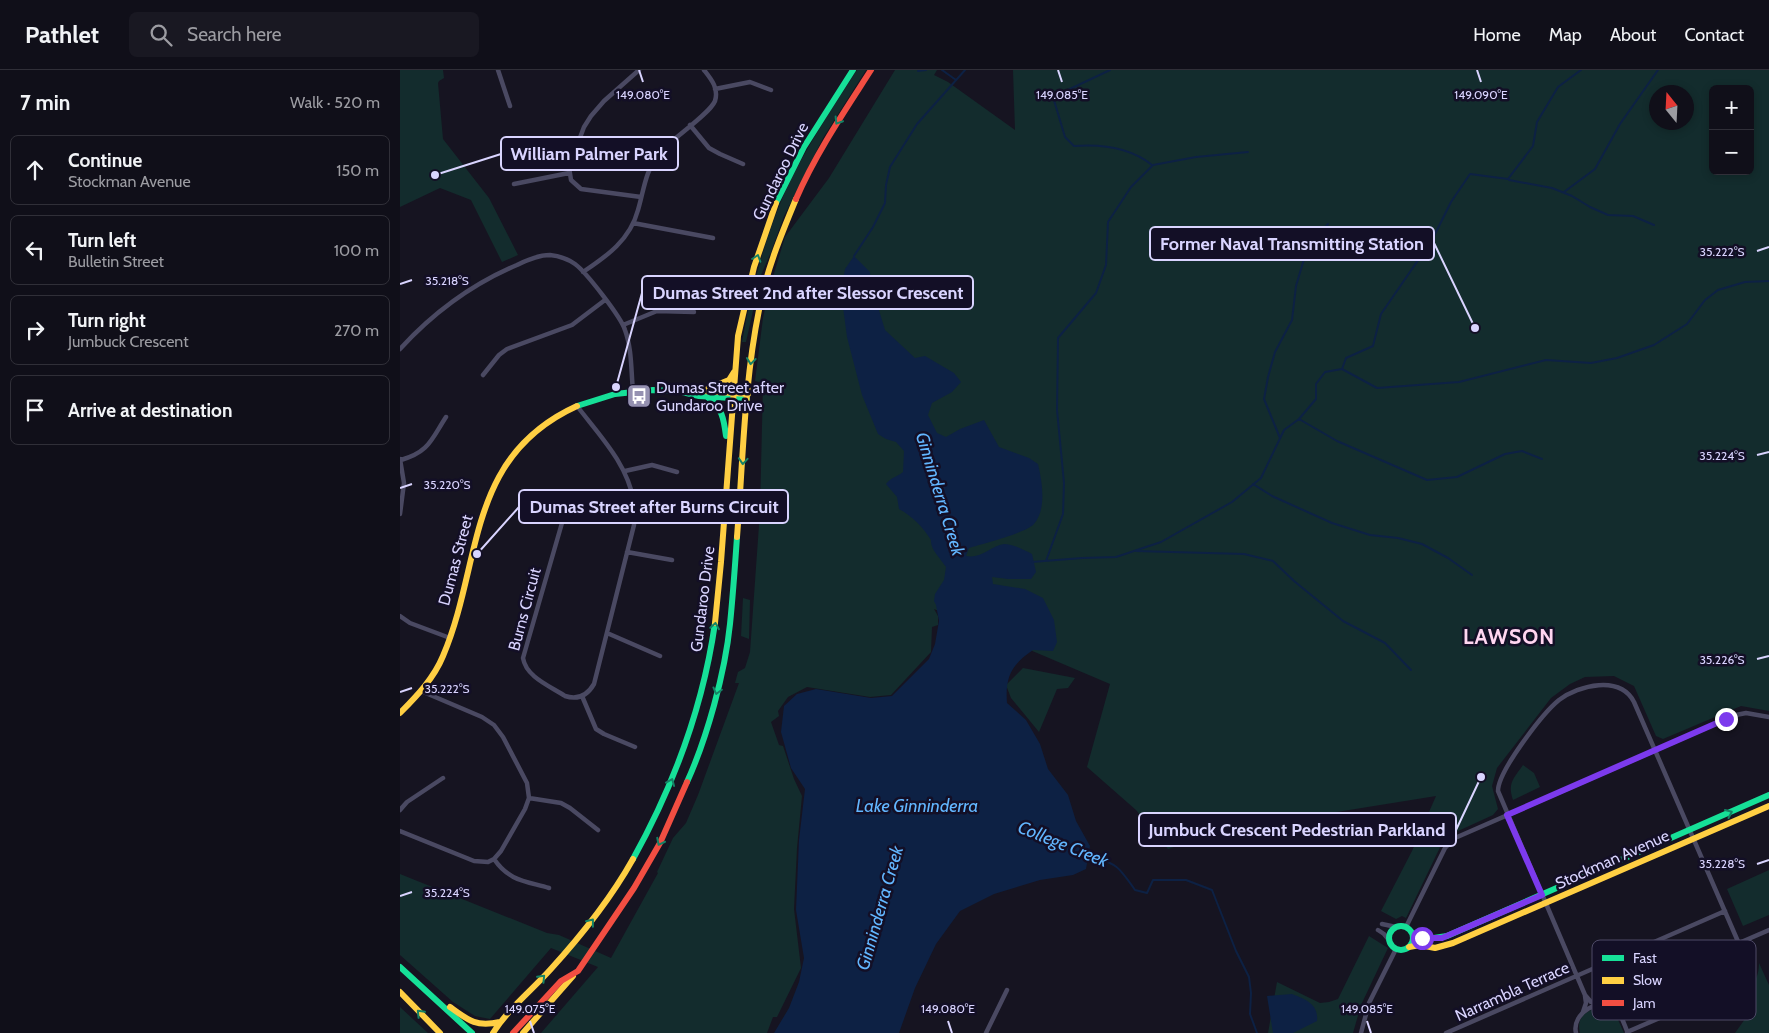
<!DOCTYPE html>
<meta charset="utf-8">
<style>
:root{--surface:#100f19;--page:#191822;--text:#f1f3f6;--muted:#9c9ca2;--line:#302f38}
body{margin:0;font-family:Cabin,sans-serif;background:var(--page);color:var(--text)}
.controls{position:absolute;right:15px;top:15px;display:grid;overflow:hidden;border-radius:8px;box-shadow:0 2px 8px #0003}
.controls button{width:45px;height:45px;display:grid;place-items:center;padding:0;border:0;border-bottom:1px solid var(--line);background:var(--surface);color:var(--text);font:25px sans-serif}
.compass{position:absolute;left:1249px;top:15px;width:45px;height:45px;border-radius:50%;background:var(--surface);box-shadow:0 2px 8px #0003;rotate:342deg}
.stop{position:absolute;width:15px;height:15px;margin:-11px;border:4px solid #7c3aed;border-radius:50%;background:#fff}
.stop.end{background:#7c3aed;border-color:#fff;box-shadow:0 1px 5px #0008}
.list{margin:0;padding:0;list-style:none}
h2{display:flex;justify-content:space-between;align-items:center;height:65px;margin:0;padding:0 20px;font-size:21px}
h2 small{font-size:16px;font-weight:400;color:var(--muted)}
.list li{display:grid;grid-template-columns:32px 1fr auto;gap:15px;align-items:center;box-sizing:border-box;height:70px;margin:0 10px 10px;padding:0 10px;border:1px solid var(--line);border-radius:8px}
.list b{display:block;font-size:19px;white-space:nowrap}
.list p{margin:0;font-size:16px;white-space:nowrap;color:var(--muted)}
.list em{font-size:16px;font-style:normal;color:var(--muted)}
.icon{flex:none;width:28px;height:28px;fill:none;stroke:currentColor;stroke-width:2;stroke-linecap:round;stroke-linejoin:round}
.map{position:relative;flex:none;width:1369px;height:963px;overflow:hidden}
header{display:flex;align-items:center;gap:30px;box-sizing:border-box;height:70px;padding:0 25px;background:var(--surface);border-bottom:1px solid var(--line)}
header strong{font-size:24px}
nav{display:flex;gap:28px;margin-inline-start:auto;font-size:18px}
.search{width:350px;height:45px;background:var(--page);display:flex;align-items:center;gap:12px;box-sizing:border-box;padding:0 18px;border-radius:8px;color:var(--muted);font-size:19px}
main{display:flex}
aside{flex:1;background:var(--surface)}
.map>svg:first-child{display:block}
</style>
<header>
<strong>Pathlet</strong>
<div class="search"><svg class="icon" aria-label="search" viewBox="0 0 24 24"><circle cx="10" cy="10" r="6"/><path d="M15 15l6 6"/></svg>Search here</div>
<nav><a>Home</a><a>Map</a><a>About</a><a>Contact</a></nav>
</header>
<main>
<aside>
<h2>7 min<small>Walk · 520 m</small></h2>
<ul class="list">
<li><svg class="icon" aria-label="ahead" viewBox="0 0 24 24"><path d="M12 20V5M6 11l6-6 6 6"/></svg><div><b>Continue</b><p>Stockman Avenue</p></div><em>150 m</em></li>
<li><svg class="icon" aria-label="left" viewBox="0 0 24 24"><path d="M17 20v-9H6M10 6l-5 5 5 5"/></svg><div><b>Turn left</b><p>Bulletin Street</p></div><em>100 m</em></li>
<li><svg class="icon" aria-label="right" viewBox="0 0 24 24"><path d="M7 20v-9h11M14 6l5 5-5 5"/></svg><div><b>Turn right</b><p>Jumbuck Crescent</p></div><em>270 m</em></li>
<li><svg class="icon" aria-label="arrive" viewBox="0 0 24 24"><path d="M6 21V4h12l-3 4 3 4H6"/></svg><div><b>Arrive at destination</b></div></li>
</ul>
</aside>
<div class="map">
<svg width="1369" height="963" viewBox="0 0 1369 963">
<rect width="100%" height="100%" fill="#161421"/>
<path fill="#132c2d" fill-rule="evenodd" d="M0,0H43L44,8L39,11L38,13L43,69L89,128L118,185L102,192L71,130L40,118L0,137Z
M457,0H466L423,68L384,146L371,182L361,205L346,272H342C351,220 364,170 385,122C405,79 431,40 457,0Z
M495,0H537L534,5L548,12L615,60L613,0H1369V641L1341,636L1263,669L1256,666L1234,616L1214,606L1185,607L1170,614L1151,628L1097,698L1092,716L1098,739L1093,745L1045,767L1006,848L1002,846L996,849L981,841L1012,781L1036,726L838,758L833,751V757L768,779L736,740L687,697L710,614L534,539L538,546V555L532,557L531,582L491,625L470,627L407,617L388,627L378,641L379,646L371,652L379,675L383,676L394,709L402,726L397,778L394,839L401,898L377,947H373L367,963H141L198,897L151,878L90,949L75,946L53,932L0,885V804L147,863L159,865L211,888L258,803L257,802L273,768L286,753L298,725L339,613H335L338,602L345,598L350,582L360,441L363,313L355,311L363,248L369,220L385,167L429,108ZM1313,19H1350V101H1313ZM1256,22H1286V52H1256Z
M343,528L350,530L349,569L341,566Z
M623,598L675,608L668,618L657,619L639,662L611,628L606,615Z
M1123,695L1134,703L1140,717L1113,730C1107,713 1114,708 1123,695Z
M1369,800V845L1343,856L1327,819Z
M969,866L988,878L961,935L953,963H868L877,912L920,933L929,932L938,929Z
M1359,893L1369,915V963H1335L1355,935L1348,920C1356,911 1359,904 1359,893Z
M0,937L28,963H0Z
M1198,937C1216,939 1217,948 1224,963H1180C1176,948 1185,942 1198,937Z"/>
<path fill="#0d2144" d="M454,186L470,202L471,214L485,260L515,288L525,286L554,303L561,312L552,322L532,333L528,345L537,363L546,367L560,359L584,350L599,377L629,388L638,394C642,411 647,439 634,454C626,463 582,474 569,478L566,486C582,489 590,476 604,474C613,474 624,480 632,484L636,502L631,509H608L592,507L593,514L625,519L643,528L654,550L657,572L653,581L633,580C611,595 605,607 607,633L626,650L640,674L648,699L668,725L676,751L690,776L686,799L673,805L640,810L594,824L560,841L536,874L515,918L499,963H374L389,938L399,912L404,888L396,840L399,770L405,719L391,698L381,662L384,636L397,624L416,619L471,628L492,626L529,589L535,574L539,551L536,535L534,531L535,524L544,510L546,497C541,489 530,479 531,470C523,457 512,446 499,439L497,427L486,414C491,407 497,407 503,402L504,381L496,372L486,369L478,364L462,325L447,267L441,222L445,199Z
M892,924C905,929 919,934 917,951L893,963H873L867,926Z"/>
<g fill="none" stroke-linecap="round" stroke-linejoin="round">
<path stroke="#0d2144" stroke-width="2" d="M542,0L556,10
M710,0L653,27L665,67L674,76C701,74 731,78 752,95
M518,1L526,0
M1109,110L1152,118L1172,126L1190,137L1208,145L1233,146L1254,155
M1164,122L1195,99L1220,54L1258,0
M454,188V186L473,157L485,133L486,115L490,97L517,54L565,0
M942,299L977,318L1059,312L1146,290L1191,293L1217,288L1254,275L1287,254L1305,230L1318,220L1345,212L1369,211
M899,349L937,371L1027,410L1057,407L1105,384L1122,381L1142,389
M880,368L864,329L868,307L875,282L892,250L896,216L907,179L928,154
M853,414L872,426L932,453L970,465L998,468L1022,474L1048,488L1072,505
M736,481L844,484L873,491L894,511L943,551L985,573L1011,600
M646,491L663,444L664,413L657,340L658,268L696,223L706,195L708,152L731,117L753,95L796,87L848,82
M632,492L682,488L716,487L761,472L832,432L861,408L884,360L899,349L916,329V314L925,302L942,299L946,288L973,276L981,244L1032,170L1051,132L1070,104L1108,109L1133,76L1137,52L1158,17L1181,0
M688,784C717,795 717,794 735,820L747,823L753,810H786L812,820L836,881L849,907L851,923L850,944L857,963"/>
<path stroke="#4a4962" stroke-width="4.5" d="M98,0L110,36
M239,0L204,31L191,46L184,57L169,97L171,110L181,119L241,127
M315,19L350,12L371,20
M290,55L309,78L320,84L343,94
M114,114L169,103
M233,153L313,168
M183,202C207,186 230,170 238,140C244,120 245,101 259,84C271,69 309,45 315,31C319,18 311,9 304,0
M223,255L257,241L294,242
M0,279C33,243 72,214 117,195C127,190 138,185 150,185C159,186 168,189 175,194C186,202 221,247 225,260C232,279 231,301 233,321
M83,305L99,285L107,279L172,255L205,230
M177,336C200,366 227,393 234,432L182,431L172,435L164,446L123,588C126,607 150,616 165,626C177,630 187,626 194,614L234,455V432
M1,390C29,382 31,370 46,347
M225,401L252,395L277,402
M0,444L4,413L0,389
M227,482L272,490
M0,546L10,553L50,568
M207,563L260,586
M182,626L196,659L204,664L235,677
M129,728L161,733L170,738L198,760
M0,740L7,732L43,708
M0,761L74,791L88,792L94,789L101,781L125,739L129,728L127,713L103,667L94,655L82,647L21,621
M94,789C109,811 125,811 149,818
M982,854L996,857
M1006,857L1045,778L1055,768L1336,645L1346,643L1369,647
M978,860L984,864L989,870
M1339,873L1369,860
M1199,935L1191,932L1185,925L1098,721C1098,701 1143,643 1159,630C1179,615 1220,605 1234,632L1343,883C1349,896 1347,908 1334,916L1227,962
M1183,942L1186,933L1185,926
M586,963L607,920
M961,963L969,933L996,879
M1046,963L1325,841
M1176,963C1171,943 1201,926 1215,939C1222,944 1224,955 1228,963"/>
<path stroke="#16e098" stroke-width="6" d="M376,133L404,77L453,0
M307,327C322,336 324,350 326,366
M177,336L215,324L253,320L278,321L299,326L347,329
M287,712C307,668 325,603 330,554C333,525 335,496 337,467
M233,789C274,715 303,637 315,553
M989 868a12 12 0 1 1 24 0a12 12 0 1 1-24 0Z
M1013,866L1027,869L1047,866L1369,725
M0,897L72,963"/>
<path stroke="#ffcf43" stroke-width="6" d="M302,321L329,310L334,302
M303,321L348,324
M337,467C343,391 344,314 359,240C366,201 381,165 396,129
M315,553L321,492L338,266L354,197L376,133
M0,643C17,626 34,608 43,586C83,492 65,387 177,336
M1009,877L1020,875L1035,878L1053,873L1369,736
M0,922L40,963
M50,937C69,951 76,957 100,952
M93,963C108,939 131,921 150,900C181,866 210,830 233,789
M123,963L173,906"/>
<path stroke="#f24e42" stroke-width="6" d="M396,129C416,83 444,42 471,0
M113,963L161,911L178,901L234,818L260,773L287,712"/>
</g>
<defs><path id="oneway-chevron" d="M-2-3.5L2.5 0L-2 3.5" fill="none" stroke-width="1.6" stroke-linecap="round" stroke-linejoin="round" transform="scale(1.25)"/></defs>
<g stroke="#158265">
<use href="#oneway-chevron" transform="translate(438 51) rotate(122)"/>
<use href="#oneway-chevron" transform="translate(357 188) rotate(-72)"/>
<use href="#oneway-chevron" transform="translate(351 291) rotate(96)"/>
<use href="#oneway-chevron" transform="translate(343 391) rotate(94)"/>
<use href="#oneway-chevron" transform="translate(315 556) rotate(-81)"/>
<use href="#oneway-chevron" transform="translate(317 621) rotate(105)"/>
<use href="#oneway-chevron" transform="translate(271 712) rotate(-67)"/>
<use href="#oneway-chevron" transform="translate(1329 743) rotate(-24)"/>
<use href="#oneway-chevron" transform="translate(260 772) rotate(117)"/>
<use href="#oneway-chevron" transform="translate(191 852) rotate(-52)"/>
<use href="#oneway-chevron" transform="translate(142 908) rotate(-46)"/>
<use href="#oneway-chevron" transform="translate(20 943) rotate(-134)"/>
</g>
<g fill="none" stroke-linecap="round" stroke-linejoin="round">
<path stroke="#7c3aed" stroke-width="6" d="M1022,868H1042L1142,825L1107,745L1326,649"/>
</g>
<path fill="none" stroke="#d9d4ff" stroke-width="2" d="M239,0L243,12M658,0L662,12M1077,0L1081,12M1357,181L1369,177M0,214L12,210M1357,385L1369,382M0,418L12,414M1357,589L1369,586M0,622L12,618M1357,794L1369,790M0,826L12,822M130,951L134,963M548,951L552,963M967,951L971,963"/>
<defs>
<symbol id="bus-square" viewBox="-11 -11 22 22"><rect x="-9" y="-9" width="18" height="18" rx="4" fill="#9591b1" stroke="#130f26"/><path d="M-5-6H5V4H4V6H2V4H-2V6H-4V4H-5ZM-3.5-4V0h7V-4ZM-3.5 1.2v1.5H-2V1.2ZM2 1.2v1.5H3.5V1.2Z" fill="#fff"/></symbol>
</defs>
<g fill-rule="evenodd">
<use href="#bus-square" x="225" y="312" width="28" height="28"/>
</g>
<g text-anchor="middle" stroke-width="5" stroke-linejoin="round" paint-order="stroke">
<g font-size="16" fill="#d9d4ff" stroke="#130f26">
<text transform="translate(380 101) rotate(-64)" y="6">Gundaroo Drive</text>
<text transform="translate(55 490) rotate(-75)" y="6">Dumas Street</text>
<text transform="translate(302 529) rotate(-83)" y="6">Gundaroo Drive</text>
<text transform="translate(124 539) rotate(-75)" y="6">Burns Circuit</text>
<text transform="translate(1212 789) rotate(-24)" y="6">Stockman Avenue</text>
<text transform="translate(1112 921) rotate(-24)" y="6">Narrambla Terrace</text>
</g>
<g font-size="16" fill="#d9d4ff" stroke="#130f26" text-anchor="start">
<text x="256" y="323">Dumas Street after<tspan x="256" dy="18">Gundaroo Drive</tspan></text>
</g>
<g font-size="18" font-style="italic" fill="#62b6ff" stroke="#130f26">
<text transform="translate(540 424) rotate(73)" y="6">Ginninderra Creek</text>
<text x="517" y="742">Lake Ginninderra</text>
<text transform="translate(663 774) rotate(22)" y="6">College Creek</text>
<text transform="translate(480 838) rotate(-74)" y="6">Ginninderra Creek</text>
</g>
<g font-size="21" font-weight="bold" letter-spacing="1" fill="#ffd6f0" stroke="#130f26">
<text x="1109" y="574">LAWSON</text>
</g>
</g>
<rect x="1192" y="870" width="164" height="80" rx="8" fill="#130f26" stroke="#4e4a67" stroke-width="1"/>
<rect x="1202" y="885" width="22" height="6" fill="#16e098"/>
<rect x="1202" y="907" width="22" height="7" fill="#ffcf43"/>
<rect x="1202" y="930" width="22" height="6" fill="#f24e42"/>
<g font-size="14" fill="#d9d4ff">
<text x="1233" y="893">Fast</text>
<text x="1233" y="915">Slow</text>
<text x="1233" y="938">Jam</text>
</g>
<g font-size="12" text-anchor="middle" fill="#d9d4ff" stroke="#130f26" stroke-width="5" stroke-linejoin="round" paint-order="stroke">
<text x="243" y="29">149.080°E</text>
<text x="662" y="29">149.085°E</text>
<text x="1081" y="29">149.090°E</text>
<text x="1322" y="186">35.222°S</text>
<text x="47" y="215">35.218°S</text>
<text x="1322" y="390">35.224°S</text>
<text x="47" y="419">35.220°S</text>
<text x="1322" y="594">35.226°S</text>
<text x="47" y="623">35.222°S</text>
<text x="1322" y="798">35.228°S</text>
<text x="47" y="827">35.224°S</text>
<text x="130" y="943">149.075°E</text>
<text x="548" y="943">149.080°E</text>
<text x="967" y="943">149.085°E</text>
</g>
<path fill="none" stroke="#d9d4ff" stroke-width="2" d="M35 105L101 84M1075 258L1034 173M216 317L242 223M77 484L119 437M1081 707L1056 760"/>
<g fill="#d9d4ff" stroke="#130f26" stroke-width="2">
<circle cx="35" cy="105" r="5"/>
<circle cx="1075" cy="258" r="5"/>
<circle cx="216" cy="317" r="5"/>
<circle cx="77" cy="484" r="5"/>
<circle cx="1081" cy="707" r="5"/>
</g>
<g fill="#130f26" stroke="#d9d4ff" stroke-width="2">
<rect x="101" y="67" width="177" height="33" rx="5"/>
<rect x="750" y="157" width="284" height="33" rx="5"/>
<rect x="242" y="206" width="331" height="33" rx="5"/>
<rect x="119" y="420" width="269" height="33" rx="5"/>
<rect x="739" y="743" width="317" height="33" rx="5"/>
</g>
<g font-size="18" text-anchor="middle" font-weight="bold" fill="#d9d4ff">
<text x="189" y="90">William Palmer Park</text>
<text x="892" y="180">Former Naval Transmitting Station</text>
<text x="408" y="229">Dumas Street 2nd after Slessor Crescent</text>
<text x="254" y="443">Dumas Street after Burns Circuit</text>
<text x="897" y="766">Jumbuck Crescent Pedestrian Parkland</text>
</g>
</svg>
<div class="controls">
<button>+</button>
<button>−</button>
</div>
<svg class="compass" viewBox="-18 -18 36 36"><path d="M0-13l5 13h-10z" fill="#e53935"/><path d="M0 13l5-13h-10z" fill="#9c9ca2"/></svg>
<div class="stop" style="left:1022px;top:868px"></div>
<div class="stop end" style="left:1326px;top:649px"></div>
</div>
</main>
